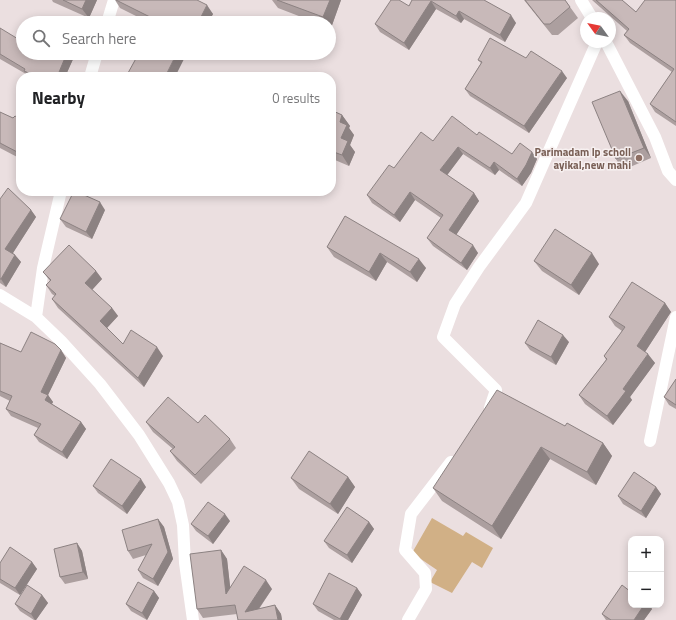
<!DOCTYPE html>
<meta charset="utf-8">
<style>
:root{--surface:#fff;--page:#f2f2f2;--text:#202124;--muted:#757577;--line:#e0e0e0}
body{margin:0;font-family:"Titillium Web",sans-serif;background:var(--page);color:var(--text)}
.controls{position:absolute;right:12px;bottom:12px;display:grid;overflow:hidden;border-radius:8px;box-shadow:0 2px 10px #0003}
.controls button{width:36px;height:36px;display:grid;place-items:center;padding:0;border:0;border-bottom:1px solid var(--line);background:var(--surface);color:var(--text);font:20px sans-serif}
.compass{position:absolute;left:580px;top:12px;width:36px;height:36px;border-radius:50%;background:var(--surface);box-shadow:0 2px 10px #0003;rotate:303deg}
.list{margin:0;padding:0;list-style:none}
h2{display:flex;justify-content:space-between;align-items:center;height:52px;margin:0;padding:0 16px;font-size:17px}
h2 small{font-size:13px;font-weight:400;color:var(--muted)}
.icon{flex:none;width:22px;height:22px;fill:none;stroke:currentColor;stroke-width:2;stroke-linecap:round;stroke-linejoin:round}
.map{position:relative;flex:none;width:676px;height:620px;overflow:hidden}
.search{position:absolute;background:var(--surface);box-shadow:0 2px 10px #0003;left:16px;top:16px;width:320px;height:44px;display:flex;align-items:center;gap:10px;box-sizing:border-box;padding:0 14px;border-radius:22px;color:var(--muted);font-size:15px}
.panel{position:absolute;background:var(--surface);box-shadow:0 2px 10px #0003;left:16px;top:72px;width:320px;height:124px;border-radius:16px}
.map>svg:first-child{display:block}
</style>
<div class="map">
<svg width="676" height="620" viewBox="0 0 676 620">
<rect width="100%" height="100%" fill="#ebdfe0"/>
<path fill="#d1b086" d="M432,518L463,536L466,532L493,548L482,568L472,562L452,593L430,582L437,570L412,553Z"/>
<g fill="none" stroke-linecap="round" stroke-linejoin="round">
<path stroke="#fff" stroke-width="12" d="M581,0L592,18
M107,23L114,0
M606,42L655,137L668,171L676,180
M90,77L97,53
M0,295L36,317L61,341L100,384L139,435L169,483L178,502L183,525L185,563L193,620
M36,317L43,268L61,191
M490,408L496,390L443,337L455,304L479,267L526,203L597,42
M650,441L676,317
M408,620L426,589L425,573L405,550L411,514L451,462"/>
</g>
<path fill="#ac9f9f" d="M52,0H97L89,18L53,2Z
M115,0H197L213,14L208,23H150L120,8Z
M272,0H341L331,28L329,27V23H317L278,8Z
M412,0H484L516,23L505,42L464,19L461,23L436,9L409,50L380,32L375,24L409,6Z
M524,0H565L578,18L558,35H552Z
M592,0H622L636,12L676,0V126L655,112L650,104L672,72L630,43L624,35L627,31Z
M0,28L23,53L74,57L65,77H28L26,74L0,59Z
M478,60L567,78L529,133L470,96L465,89L481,63Z
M128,73L175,77H131Z
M628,101L651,158L623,170L616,159Z
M331,110L342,115L350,126L349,128L354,135L350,145L355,152L349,166L335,160L331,170Z
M0,112L13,118L21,119V159L0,148Z
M477,135L512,154L532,152L537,159L531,173L522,186L499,170L495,175L463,154L447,175L474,193L479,201L456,235L478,253L467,270L433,246L427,238L441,218L415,200L400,222L372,203L367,195L394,168L433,141Z
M201,191H212L210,196Z
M0,199L31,210L36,217L13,253L15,255L21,262L6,287L0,283Z
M105,210L92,239L66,227L60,219Z
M345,216L426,268L417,282L387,262L376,281L334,257L327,247Z
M534,261L599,264L579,295L542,271Z
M96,271L102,279L92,290L112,308L118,316L107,328L123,344L163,356L144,387L58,308L52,299L55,296L52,294L46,285L50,281L43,272Z
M665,303L671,312L645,352L655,363L630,397L632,400L613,425L585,404L579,395L606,360L604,356L622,331L615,326L609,317Z
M569,342L556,365L530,350L525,343Z
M0,343L21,352L61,350L66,358L48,395L53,402L52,404L81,422L86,429L67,459L39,442L34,435L38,428L11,416L6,409L10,401L0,396Z
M676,379V409L669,405L664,397Z
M146,422L198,423L230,439L236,448L201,484L177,461L170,451L173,449L153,432Z
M565,426L603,443L612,456L596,485L550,459L501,539L442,501L433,488Z
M348,477L355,487L338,514L299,489L291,478Z
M93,486L146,487L127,514L98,493Z
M656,487L661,494L646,518L623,504L618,496Z
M158,519L164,527L173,559L158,586L143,578L138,570L146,555L133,559L128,551Z
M230,521L213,544L196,531L191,524Z
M369,522L374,529L352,563L329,548L324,541Z
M77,543L82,551L88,579L65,584L60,577Z
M221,550L227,559L230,587L272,589L259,609L275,605L281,614L282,620H238L237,614L203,618L197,609Z
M32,562L37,569L20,595L0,583V563Z
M357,588L362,595L348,620H334L318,611L313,604Z
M154,591L159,598L147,620L131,611L126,604Z
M42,595L48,603L36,620H34L20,611L15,604Z
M631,605H649L652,609L644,620H606L602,614Z"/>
<path fill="#8c8282" d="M86,0H97L89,18L82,9Z
M330,0H341L331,28L329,26V23H327L323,17Z
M431,1L436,9L409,50L404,43Z
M207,5L213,14L208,23H198Z
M459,11L464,19L461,23L456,16Z
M511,15L516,23L505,42L500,35Z
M67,53H71L74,57L65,77H57Z
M177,53H187L175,77H165Z
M562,71L567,78L529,133L524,126Z
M620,91L628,101L651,158L644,148Z
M342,115L350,126L349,128L354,135L350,145L355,152L349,166L342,155L340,122Z
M458,147L463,154L445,178L440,170Z
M532,152L537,159L531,173L522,186L517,179Z
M331,154L335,160L331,170Z
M494,162L499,170L495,175L490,168Z
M207,191H212L210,196Z
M410,192L415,200L400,222L394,215Z
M474,193L479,201L454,238L449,230Z
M100,202L105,210L92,239L86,232Z
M31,210L36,217L11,256L5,249Z
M473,245L478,253L467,270L461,263Z
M380,253L387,262L376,281L369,272Z
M592,253L599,264L579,295L571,285Z
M15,255L21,262L6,287L1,279Z
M419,259L426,268L417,282L410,272Z
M96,271L102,279L91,291L85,283Z
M665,303L671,312L643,355L637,346Z
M112,308L118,316L106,329L100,321Z
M563,335L569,342L556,365L551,357Z
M157,347L163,356L144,387L138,378Z
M61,350L66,358L48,395L53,402L50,407L45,400L41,392Z
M648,354L655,363L630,397L632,400L613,425L607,416L623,389Z
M81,422L86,429L67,459L62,452Z
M603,443L612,456L596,485L587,472Z
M541,447L550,459L501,539L492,526Z
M348,477L355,487L338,514L330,504Z
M141,479L146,487L127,514L122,506Z
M656,487L661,494L646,518L641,511Z
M225,514L230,521L213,544L208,536Z
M158,519L164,527L173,559L158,586L153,579Z
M369,522L374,529L352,563L347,555Z
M77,543L82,551L88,579L83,572Z
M221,550L227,559L232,603L226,594Z
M32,562L37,569L20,595L15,588Z
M266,580L272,589L251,620L245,612Z
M357,588L362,595L348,620H341L340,619Z
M154,591L159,598L147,620L142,613Z
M42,595L48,603L36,620H35L31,614Z
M275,605L281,614L282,620H278Z
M644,605H649L652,609L644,620H634Z"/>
<path fill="#c8b9b9" stroke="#8c8282" d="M63,0H86L82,9Z
M116,0H197L207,5L198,23H154L156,20Z
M277,0H330L323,17Z
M391,0H399L409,6L412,0H484L511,15L500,35L459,11L456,16L431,1L404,43L375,24Z
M525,0H565L570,7L550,24H544Z
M596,0H622L636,12L645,0H676V122L650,104L674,69L624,35L629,29Z
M0,28L23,42V53H67L57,77H38L24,71L25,69L0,54Z
M490,38L526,58L531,51L562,71L524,126L465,89L482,62L478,60Z
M139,53H177L165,77H135L128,73Z
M620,91L644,148L616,159L592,102Z
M331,110L342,115L340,122L347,125L341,138L348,141L342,155L331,151Z
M0,112L13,118L15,116L21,119V154L0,143Z
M452,116L477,135L479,132L512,154L520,143L532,152L526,165L517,179L494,162L490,168L458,147L440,170L474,193L449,230L473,245L461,263L427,238L443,215L410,192L394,215L367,195L389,165L394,168L421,132L433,141Z
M8,188L31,210L5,249L15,255L1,279H0V199Z
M74,191H75L100,202L86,232L60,219Z
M345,216L419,259L410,272L380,253L369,272L327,247Z
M555,229L592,253L571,285L534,261Z
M69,245L96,271L85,283L112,308L100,321L123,344L131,330L157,347L138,378L52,299L56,294L46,285L51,280L43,272Z
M632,282L665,303L637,346L648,354L623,389L626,391L607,416L579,395L607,359L604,356L625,327L609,317Z
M538,320L563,335L551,357L525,343Z
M31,332L55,344L61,350L41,392L48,395L45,400L81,422L62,452L34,435L41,424L6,409L12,396L0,391V343L21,352Z
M676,379V405L664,397Z
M497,390L565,426L567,423L603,443L587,472L541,447L492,526L433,488Z
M168,397L198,423L205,415L230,439L195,475L170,451L175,447L146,422Z
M309,451L348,477L330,504L291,478Z
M111,459L141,479L122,506L93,486Z
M634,472L656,487L641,511L618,496Z
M208,502L225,514L208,536L191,524Z
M347,507L369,522L347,555L324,541Z
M158,519L168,552L153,579L138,570L152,544L128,551L122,530Z
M77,543L83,572L60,577L54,549Z
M10,547L32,562L15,588L0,579V563Z
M221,550L226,594L244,566L266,580L245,612L275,605L278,620H238L235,605L197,609L190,554Z
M329,573L357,588L340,619L313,604Z
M138,582L154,591L142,613L126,604Z
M27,585L42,595L31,614L15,604Z
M622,585L631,592V605H644L634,620H611L602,614Z"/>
<circle fill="#8d6e63" stroke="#f7f0f0" stroke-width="1.5" cx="639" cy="158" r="4"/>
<g text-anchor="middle" stroke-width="3" stroke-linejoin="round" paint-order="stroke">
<g font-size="11" font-weight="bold" fill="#785e54" stroke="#f7f0f0" text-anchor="end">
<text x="631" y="156">Parimadam lp scholl<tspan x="631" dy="13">ayikal,new mahi</tspan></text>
</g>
</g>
</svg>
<div class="controls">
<button>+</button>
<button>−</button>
</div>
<svg class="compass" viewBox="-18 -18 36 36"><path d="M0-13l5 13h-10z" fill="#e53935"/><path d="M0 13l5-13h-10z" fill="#757577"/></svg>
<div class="search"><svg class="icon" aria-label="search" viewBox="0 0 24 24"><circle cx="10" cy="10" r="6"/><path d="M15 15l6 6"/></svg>Search here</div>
<section class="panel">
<h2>Nearby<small>0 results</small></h2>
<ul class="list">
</ul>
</section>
</div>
